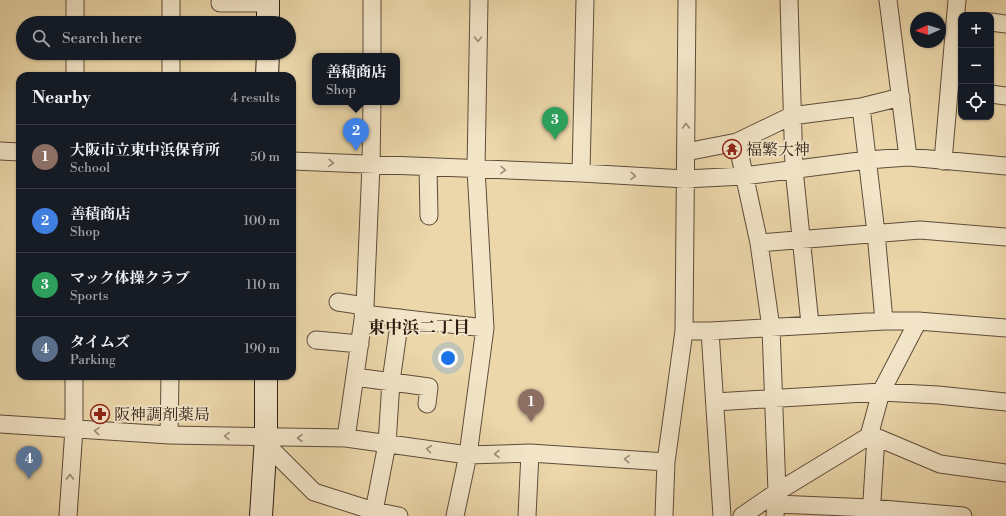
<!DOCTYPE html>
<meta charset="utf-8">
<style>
:root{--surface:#171b24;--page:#20242c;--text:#f1f3f6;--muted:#9ea1a6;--line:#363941;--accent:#c59692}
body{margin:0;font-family:"Libre Bodoni","Noto Serif JP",serif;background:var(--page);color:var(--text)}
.controls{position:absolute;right:12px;top:12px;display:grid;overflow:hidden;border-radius:8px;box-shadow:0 1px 3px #0004}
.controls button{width:36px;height:36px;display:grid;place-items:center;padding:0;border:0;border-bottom:1px solid var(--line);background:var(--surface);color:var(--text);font:20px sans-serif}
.compass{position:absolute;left:910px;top:12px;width:36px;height:36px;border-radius:50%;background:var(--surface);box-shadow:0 1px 3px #0004;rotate:267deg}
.you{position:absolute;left:448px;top:358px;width:14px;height:14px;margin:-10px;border:3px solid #fff;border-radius:50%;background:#1a73e8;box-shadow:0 0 0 6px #1a73e833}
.badge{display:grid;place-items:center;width:26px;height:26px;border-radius:50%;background:var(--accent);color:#fff;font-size:13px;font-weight:700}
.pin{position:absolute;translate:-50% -33px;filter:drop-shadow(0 1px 2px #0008)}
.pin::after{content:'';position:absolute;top:21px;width:14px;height:12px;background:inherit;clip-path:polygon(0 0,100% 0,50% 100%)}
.popup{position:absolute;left:312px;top:53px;width:88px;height:52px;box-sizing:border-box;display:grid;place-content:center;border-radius:8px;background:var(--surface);filter:drop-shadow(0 1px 3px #0005);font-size:13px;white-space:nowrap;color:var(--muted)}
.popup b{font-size:15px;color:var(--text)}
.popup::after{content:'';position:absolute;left:50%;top:100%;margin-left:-8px;border:8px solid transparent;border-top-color:var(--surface)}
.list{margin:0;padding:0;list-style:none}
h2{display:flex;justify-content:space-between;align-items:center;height:52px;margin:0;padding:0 16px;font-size:17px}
h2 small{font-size:13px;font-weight:400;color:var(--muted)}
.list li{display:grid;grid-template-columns:26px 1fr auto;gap:12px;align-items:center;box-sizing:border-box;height:64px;padding:0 16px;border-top:1px solid var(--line)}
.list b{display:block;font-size:15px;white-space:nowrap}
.list p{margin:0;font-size:13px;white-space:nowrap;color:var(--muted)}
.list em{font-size:13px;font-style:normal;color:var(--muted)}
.icon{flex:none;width:22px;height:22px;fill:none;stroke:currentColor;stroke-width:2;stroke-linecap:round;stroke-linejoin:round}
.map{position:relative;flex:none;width:1006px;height:516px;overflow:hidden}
.search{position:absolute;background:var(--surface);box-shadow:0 1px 3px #0004;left:16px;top:16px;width:280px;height:44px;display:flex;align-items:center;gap:10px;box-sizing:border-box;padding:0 14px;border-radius:22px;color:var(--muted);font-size:15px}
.panel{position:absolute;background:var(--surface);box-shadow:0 1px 3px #0004;left:16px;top:72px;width:280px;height:308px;border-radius:12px}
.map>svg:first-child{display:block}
</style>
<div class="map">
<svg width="1006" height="516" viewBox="0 0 1006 516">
<rect width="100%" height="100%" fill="#ebd7aa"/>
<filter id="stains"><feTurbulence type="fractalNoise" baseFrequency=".005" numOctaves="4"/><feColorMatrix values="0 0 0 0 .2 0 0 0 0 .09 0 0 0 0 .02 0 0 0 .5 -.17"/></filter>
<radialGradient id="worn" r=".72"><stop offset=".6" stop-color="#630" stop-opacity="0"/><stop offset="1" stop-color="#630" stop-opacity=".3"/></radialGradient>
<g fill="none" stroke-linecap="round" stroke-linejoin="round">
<defs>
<path id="street" d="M789,0L794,169L810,324
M888,0L908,157
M220,3H268
M991,22L1006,24
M75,23V0
M171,23V0
M372,56V0
M75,76V53
M171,76V53
M991,94L1006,96
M861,107L876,233L884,321
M737,142L759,243L771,328L777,492L775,516
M0,151L20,152
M686,152L737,142L791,116L861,107L901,97
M292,161L581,173L685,179L744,176L867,160L908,157L1006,166
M943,161L957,0
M428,167L429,216
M581,173L585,0
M759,243L920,230L1006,237
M338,302L365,306
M363,314L485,328
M684,331H710L884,321H918L1006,328
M710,331L722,516
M316,340L360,344
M355,377L429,387L427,404
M715,402L881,392L938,395L1006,402
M0,424L169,435L346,438L468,455L530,453L666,462
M169,435L170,376
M869,436L881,392L918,321
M346,438L365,306L371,165L372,102
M265,443L314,492L374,511L399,516
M776,504L871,508L963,516
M374,511L387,444L391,381L400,318
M68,516L74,429V376
M455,516L468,455L485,328L476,169L479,0
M527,516L530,453
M664,516L666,462L684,331L687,0
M742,516L777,492L869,436L876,437L940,464L1006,473
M871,516L876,437"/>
<path id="secondary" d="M268,23V0
M267,76L268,53
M261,516L266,437V376"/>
</defs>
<use href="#street" stroke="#5e4c39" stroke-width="19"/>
<use href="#secondary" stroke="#2f1d13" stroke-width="24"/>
<use href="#street" stroke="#f2e5c8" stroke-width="17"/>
<use href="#secondary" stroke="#f2e5c8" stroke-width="22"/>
</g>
<defs><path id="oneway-chevron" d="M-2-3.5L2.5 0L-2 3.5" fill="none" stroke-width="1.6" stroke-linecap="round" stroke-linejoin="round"/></defs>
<g stroke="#9a8b77">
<use href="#oneway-chevron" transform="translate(478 39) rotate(91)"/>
<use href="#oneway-chevron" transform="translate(686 126) rotate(-90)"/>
<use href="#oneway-chevron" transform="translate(331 163) rotate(3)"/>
<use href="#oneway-chevron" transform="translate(503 170) rotate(2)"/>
<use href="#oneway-chevron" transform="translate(633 176) rotate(4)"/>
<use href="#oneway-chevron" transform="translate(97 431) rotate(-177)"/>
<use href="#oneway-chevron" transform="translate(227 436) rotate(-178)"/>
<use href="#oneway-chevron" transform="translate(300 438) rotate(-180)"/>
<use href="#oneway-chevron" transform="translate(429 449) rotate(-172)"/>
<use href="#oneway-chevron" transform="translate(497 454) rotate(179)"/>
<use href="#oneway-chevron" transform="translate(627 459) rotate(-176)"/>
<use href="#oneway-chevron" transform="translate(70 477) rotate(-88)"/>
</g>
<defs>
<symbol id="temple-ring" viewBox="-11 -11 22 22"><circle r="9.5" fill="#f2e5c8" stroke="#8f2418" stroke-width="1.5"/><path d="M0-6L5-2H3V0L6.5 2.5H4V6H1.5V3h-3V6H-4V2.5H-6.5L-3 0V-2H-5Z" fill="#8f2418"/></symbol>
<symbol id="pharmacy-ring" viewBox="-11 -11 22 22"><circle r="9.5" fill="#f2e5c8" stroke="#8f2418" stroke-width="1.5"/><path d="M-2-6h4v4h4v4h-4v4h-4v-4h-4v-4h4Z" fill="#8f2418"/></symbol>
</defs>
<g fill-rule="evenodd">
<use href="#temple-ring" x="721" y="138" width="22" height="22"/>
<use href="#pharmacy-ring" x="89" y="403" width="22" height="22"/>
</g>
<g text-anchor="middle" stroke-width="4" stroke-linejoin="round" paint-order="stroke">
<g font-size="16" fill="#2f1d13" stroke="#f2e5c8" text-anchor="start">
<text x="746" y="155">福繁大神</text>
<text x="114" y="420">阪神調剤薬局</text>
</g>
<g font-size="17" font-weight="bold" fill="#2f1d13" stroke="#f2e5c8">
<text x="419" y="333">東中浜二丁目</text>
</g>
</g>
<rect width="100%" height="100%" filter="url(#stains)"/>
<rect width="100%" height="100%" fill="url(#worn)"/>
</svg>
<div class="controls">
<button>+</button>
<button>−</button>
<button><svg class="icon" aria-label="locate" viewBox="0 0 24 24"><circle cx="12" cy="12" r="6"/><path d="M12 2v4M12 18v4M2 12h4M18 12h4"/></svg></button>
</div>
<svg class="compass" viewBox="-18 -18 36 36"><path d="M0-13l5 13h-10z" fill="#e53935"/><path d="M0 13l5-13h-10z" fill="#9ea1a6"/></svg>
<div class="you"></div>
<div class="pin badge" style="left:531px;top:422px;background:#8d6e63">1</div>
<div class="pin badge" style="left:356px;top:151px;background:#3f7fe0">2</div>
<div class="popup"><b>善積商店</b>Shop</div>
<div class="pin badge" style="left:555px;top:140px;background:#2e9e5b">3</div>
<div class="pin badge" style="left:29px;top:479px;background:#5c6f8a">4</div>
<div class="search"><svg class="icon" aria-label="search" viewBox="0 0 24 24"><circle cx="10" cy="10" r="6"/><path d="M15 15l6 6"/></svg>Search here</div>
<section class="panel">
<h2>Nearby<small>4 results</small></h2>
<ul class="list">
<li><span class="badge" style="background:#8d6e63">1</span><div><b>大阪市立東中浜保育所</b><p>School</p></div><em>50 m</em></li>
<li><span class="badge" style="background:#3f7fe0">2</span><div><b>善積商店</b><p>Shop</p></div><em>100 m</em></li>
<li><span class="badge" style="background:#2e9e5b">3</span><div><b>マック体操クラブ</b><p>Sports</p></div><em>110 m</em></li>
<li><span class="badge" style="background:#5c6f8a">4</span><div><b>タイムズ</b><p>Parking</p></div><em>190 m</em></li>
</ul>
</section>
</div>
